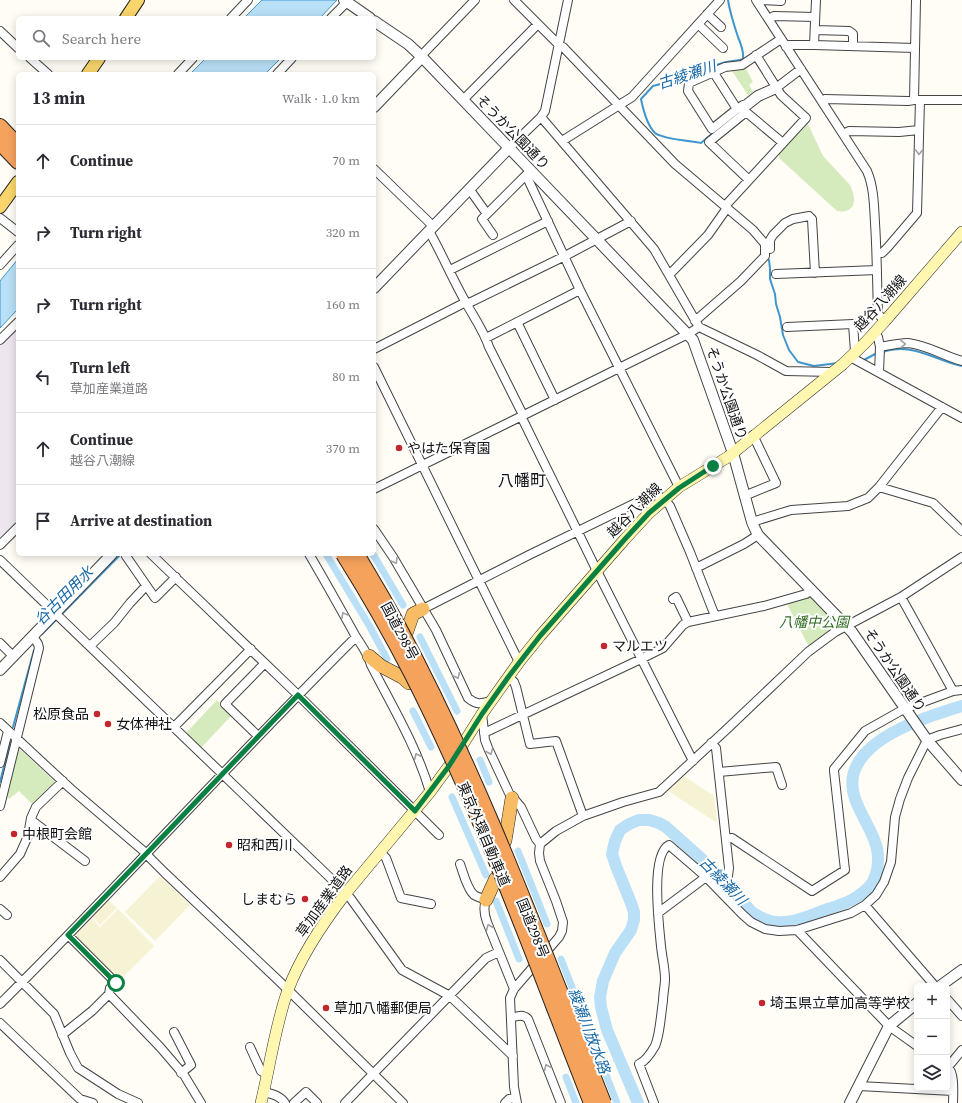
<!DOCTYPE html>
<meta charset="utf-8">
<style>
:root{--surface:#fff;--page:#f2f2f3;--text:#2b2b33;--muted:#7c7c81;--line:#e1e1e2}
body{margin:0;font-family:"Source Serif 4","Noto Sans JP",serif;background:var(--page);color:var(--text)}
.controls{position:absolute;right:12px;bottom:12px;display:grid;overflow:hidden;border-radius:6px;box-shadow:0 2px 10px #0003}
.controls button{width:36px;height:36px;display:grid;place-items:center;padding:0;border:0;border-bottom:1px solid var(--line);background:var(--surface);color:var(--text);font:20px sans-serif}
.stop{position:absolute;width:12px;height:12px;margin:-9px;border:3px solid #0b8043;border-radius:50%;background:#fff}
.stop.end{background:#0b8043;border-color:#fff;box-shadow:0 1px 4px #0008}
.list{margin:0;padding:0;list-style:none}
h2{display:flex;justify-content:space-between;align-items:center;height:52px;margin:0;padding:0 16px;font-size:17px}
h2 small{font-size:13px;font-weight:400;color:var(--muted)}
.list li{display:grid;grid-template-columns:26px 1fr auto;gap:12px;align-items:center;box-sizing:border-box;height:72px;padding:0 16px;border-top:1px solid var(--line)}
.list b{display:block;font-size:15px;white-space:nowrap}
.list p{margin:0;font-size:13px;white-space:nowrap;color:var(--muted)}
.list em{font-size:13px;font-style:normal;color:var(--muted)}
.icon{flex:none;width:22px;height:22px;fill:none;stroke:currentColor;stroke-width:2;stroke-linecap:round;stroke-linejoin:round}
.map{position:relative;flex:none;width:962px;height:1103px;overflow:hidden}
.search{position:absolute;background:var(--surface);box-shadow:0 2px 10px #0003;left:16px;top:16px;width:360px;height:44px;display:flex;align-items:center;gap:10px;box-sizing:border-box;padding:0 14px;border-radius:6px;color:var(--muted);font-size:15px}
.panel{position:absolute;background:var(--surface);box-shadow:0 2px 10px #0003;left:16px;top:72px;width:360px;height:484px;border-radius:6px}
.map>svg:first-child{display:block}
</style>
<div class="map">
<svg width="962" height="1103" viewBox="0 0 962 1103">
<rect width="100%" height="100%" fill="#fffdf5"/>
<path fill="#eee6ef" d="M18,327V520L0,538V346Z"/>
<path fill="#f6f3d4" d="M684,776L714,796L717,823L668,791Z
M160,876L190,905L155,941L125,912Z
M107,899L117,908L100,925L91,915Z
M118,909L154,946L118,982L71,935L90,916L100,927Z"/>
<path fill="#d5ebbd" d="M746,69L753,82L749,85L753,92L748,95L732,71Z
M808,124L823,156L850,185C857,199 856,214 837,211L779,158V154Z
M812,595L837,621V627L809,647L786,602Z
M217,700L232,715L200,749L185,734Z
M18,747L55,782L33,805L19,791L9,799L6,796Z"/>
<path fill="#b9e0f7" stroke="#3f96cf" d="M262,0H337L320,18H244Z
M206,58H281L265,74H190Z
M18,259V309L0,328V281Z"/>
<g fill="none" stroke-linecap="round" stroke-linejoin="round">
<path stroke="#3f96cf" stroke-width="2" d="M714,132L701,143C691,141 662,139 655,133C647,125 643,109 641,99L653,86L687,77L713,66L726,62L740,60L743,59C744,52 741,44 738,37C734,25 730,13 728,0
M769,260L770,269V279L775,294L776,304L780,317L783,335L789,350L798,362L814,366L838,363
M882,352C913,342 934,360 962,366
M862,361L877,353
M60,616L121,554
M42,634L57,619
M13,727L34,650
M0,782L10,742"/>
<path stroke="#b9e0f7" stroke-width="7" d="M326,554L370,627L387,659
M373,554L403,605
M420,637L457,711
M413,711L431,747
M480,760L489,782
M452,797L486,875
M518,851L547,924
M496,901L519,959
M561,959L617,1103
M566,1077L576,1103"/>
<path stroke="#b9e0f7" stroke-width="12" d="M638,1103L607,1030L601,1007L600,997L603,981L615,953L631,930L634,920V912L631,903L616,866L612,854L615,841L620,830L629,824L639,820H649L659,823L666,827L703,860L753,913C760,917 766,921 775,922C793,924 811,915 828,909C836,906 845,904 853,899C859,896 865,891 870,886C875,880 878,869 878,861C880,830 844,803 854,772C866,735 929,716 962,706"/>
<defs>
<path id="minor" d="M514,0L559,45
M756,0L867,171C874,187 874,206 875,223C877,253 877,284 878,314L885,321
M761,0L781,1
M707,14L721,27
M231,18L248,0
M331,18L349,0
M769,19L774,16L815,17
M698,24L723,48
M815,30L849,31L853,34V46
M0,31L18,48
M814,45L816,0
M559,46L563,47L675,164L753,230L765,244V256L741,281L695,321
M786,47L789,45H814L915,48
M421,56L475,0
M30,58L48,74
M714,73L737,109
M178,74L193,58
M277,74L292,58
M776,88L801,69
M463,100L538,24
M914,100L916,0
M822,101L825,99L908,101L914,100H962
M746,112L783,143
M541,117L654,249L699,327L757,355L786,371L832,372
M843,134L849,131L899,132L919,130
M562,141L632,97L720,0
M509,148L541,117L545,111L568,0
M374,169L434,227
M530,171L526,175L580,290L679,487
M749,180L709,142L746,112L743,105L737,109L712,129L688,91L689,83L725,67L742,65L781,39
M470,190L487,214
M725,206L806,118L781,95L756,55
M0,218L18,232
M429,231C442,254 452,278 465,301C473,316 484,331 489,347L523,415
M493,235L482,219L526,175
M765,249H770V240L773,235L785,223L793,219L809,216L812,219L815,273
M877,253H882L888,247L917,213L920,100
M0,265L18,245
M450,270L548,221
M776,274L877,270
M669,275L708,235L727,208
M467,304L565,256L631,221
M517,322L555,400
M787,327L853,324L855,352
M874,333L878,337L880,347C890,345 899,343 908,343C927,345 944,356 962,361
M486,338L580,290
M0,340L18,322
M374,349L466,302
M851,356L854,359L962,418
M374,367L519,662
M879,372L880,347
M521,416L597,571L693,761
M879,487L933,503L962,531
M374,489L688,334L699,327
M744,496L776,483L753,435
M752,522L791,510L848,506L868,498L879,487L942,407
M374,529L393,557L436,630L468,698C477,705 480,704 491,701
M0,545L18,527
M151,554L298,695L439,835
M309,554C325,581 340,608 355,635C361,645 368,653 371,665C392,706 417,747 430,792
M126,556L155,598L176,577
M0,560L346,893L351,899L402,970L450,996L513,1056
M696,568L744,544L758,535
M901,597L953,691
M673,599L676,597L688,622
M423,609L529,555L654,494L664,499L670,506L690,552L715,616
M0,643L13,656
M90,646L114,623L130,603L146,586
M509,677L514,682L516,687L530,744L556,741L583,816
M482,714L485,740L488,748L509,793L521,807L536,839L540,844
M0,723L71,789L147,854L149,857L165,873L279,981L403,1103
M174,727L251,649
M484,733L641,659L663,648L683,625L688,622L764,606L806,594L812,590
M258,736L225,704L265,663
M711,743L716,748L729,868L728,876L720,891
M0,763L8,731
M719,772L776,767L782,785
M0,806L39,648L38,644L33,636
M31,820L85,861
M726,839L732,838L812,891L845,870L834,771V769L865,731L904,709L953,691L962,690
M380,852L386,858L401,898L431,904
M460,864C463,872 467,889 474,895C477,897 482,898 486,900C483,908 484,914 487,922L514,989
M0,877L20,854L28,836L31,818L36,807L63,781
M865,905L935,986
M0,909L7,915
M658,913L706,877
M797,930L889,1026L917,1046
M68,935L116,983L110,988L109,994
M0,960L54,1014L70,1053L78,1068L118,1094L138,1103
M947,999L962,1016
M0,1004C121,884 235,757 356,637
M511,1018C517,1016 523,1014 528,1019L561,1103
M0,1023L80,1099L93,1103
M174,1032L191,1065L181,1073
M62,1035L92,1011L109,994L160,1047L184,1075L201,1103
M250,1047L261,1071L268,1075
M373,1074L486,958L499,952
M859,1086L953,1091
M264,1092C273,1094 280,1096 285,1103
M294,1103L306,1092L317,1103
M345,1103L373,1074
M505,1103L509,1099L516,1098
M517,1103L514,1087L510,998L514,989L559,937L562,931L563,922L556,901L540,861L539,853L540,844L556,831L583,816L623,802L659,792L727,729L808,652L835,632L901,597L962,557
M654,1103L639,1064C646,1061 651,1053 655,1046C660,1035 661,1013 663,1001C663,994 665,986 665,979C665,968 662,957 661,946C659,926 650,855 669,845L706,877L742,914L751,922L765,929L779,931L797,930L851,913L865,905L876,895L884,882L891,862L895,817L900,799L908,778L927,740L940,735L962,729
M953,1103C953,1093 955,1074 948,1067L962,1050"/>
<path id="tertiary" d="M344,0L370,18
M374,21L408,44L422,57L693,340L733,453L752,522L755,529L758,535L852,632L927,740L962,780
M374,107L422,57
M744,107L758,96L776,88
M374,288L509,148
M0,670L112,554
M940,986L962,970
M850,1103L889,1026L917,1003"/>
<path id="secondary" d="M261,1103C270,1066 275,1026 288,990C301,955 323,923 346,893L430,792L449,766L482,714L519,662L540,636L625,539L649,513L679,487L728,457L843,364L865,343L885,321L962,232"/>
<path id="primary" d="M126,18L138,0
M88,74L99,58
M0,207L18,182"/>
<path id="trunk" d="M407,631L413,614L423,609
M369,656L381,666L402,677L409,683
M505,841L512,798
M486,900L496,878"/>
<path id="motorway" d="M0,126L18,145
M0,143L18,162"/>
</defs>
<use href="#minor" stroke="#444" stroke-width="10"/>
<use href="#tertiary" stroke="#444" stroke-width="12"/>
<use href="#secondary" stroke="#333" stroke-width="12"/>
<use href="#primary" stroke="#222" stroke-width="14"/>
<use href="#trunk" stroke="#222" stroke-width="14"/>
<use href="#motorway" stroke="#222" stroke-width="16"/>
<use href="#minor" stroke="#fff" stroke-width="8"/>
<use href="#tertiary" stroke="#fff" stroke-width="10"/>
<use href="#secondary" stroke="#fff6b0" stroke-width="11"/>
<use href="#primary" stroke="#f9d66b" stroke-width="12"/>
<use href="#trunk" stroke="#f7bc64" stroke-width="13"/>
<use href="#motorway" stroke="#f5a25d" stroke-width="14"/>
<defs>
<path id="motorway-bridge" d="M343,554C368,594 391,634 412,675C482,813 534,959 591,1103
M357,554C371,578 386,602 399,627C481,780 541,943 604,1103"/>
</defs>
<use href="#motorway-bridge" stroke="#222" stroke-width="16" stroke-linecap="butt"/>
<use href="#motorway-bridge" stroke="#f5a25d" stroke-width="14"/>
</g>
<defs><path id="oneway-chevron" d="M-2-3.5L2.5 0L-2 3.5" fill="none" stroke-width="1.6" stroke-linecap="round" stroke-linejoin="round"/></defs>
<g stroke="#a0a0a0">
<use href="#oneway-chevron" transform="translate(919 152) rotate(92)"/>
<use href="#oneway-chevron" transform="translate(903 344) rotate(-2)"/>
<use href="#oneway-chevron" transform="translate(395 561) rotate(59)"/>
<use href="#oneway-chevron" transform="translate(344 615) rotate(-119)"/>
<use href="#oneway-chevron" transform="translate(457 676) rotate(65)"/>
<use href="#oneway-chevron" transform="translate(490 752) rotate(67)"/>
<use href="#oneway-chevron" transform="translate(417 756) rotate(-115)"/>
<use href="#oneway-chevron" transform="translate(489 927) rotate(-112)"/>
<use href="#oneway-chevron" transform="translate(547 1067) rotate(-112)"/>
</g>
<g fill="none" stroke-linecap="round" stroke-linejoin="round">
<path stroke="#0b8043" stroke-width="5" d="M116,983L68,935C145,856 221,775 298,695L415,811L449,766L482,714L509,676L540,636L625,539L649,513L679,488L713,466"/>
</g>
<g fill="#c4262e" stroke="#fff" stroke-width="1.5">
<circle cx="399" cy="448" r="4"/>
<circle cx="604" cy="646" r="4"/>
<circle cx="97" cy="714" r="4"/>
<circle cx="108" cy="724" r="4"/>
<circle cx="14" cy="834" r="4"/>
<circle cx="229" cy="845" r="4"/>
<circle cx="305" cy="899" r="4"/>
<circle cx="762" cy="1003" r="4"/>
<circle cx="326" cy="1008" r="4"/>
</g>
<g text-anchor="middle" stroke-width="4" stroke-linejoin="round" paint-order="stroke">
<g font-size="14" fill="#111" stroke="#fff">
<text transform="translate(513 132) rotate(46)" y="5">そうか公園通り</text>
<text transform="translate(880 303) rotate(-48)" y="5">越谷八潮線</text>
<text transform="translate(727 393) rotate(71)" y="5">そうか公園通り</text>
<text transform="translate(634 510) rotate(-45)" y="5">越谷八潮線</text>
<text transform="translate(400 631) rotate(62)" y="5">国道298号</text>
<text transform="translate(895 670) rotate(56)" y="5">そうか公園通り</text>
<text transform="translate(484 834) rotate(67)" y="5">東京外環自動車道</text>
<text transform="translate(324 901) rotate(-54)" y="5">草加産業道路</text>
<text transform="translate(533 928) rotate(68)" y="5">国道298号</text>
</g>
<g font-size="14" fill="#111" stroke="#fff" text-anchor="start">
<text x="407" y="453">やはた保育園</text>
<text x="612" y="651">マルエツ</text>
<text x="89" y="719" text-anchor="end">松原食品</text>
<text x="116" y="729">女体神社</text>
<text x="22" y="839">中根町会館</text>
<text x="237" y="850">昭和西川</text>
<text x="297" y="904" text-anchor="end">しまむら</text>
<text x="770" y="1008">埼玉県立草加高等学校</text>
<text x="334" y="1013">草加八幡郵便局</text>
</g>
<g font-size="14" font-style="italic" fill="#2f6b1f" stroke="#fff">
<text x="814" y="627">八幡中公園</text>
</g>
<g font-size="15" font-style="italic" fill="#1768a6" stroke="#fff">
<text transform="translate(687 75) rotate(-18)" y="5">古綾瀬川</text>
<text transform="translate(64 596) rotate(-45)" y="5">谷古田用水</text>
<text transform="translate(723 881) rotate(46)" y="5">古綾瀬川</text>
<text transform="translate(589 1031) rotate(69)" y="5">綾瀬川放水路</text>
</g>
<g font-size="16" fill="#111" stroke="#fff">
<text x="522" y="486">八幡町</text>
</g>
</g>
</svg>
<div class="controls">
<button>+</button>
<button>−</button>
<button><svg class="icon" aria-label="layers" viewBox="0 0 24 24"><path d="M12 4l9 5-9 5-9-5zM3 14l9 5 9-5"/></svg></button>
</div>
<div class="stop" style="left:116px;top:983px"></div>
<div class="stop end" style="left:713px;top:466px"></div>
<div class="search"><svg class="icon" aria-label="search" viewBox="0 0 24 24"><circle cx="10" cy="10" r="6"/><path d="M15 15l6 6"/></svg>Search here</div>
<section class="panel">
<h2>13 min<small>Walk · 1.0 km</small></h2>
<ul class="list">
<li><svg class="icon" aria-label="ahead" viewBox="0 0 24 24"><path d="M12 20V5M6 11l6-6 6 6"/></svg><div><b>Continue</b></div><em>70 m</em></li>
<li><svg class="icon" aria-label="right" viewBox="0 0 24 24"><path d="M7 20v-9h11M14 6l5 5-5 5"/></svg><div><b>Turn right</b></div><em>320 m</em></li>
<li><svg class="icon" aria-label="right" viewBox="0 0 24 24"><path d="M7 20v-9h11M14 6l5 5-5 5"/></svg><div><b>Turn right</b></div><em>160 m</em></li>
<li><svg class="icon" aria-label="left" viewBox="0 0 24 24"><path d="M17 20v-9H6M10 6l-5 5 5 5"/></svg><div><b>Turn left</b><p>草加産業道路</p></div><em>80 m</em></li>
<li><svg class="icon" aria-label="ahead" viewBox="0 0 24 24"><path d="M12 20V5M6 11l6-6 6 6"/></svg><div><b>Continue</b><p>越谷八潮線</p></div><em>370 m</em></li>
<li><svg class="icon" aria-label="arrive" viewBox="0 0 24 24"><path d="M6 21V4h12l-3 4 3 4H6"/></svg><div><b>Arrive at destination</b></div></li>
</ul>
</section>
</div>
